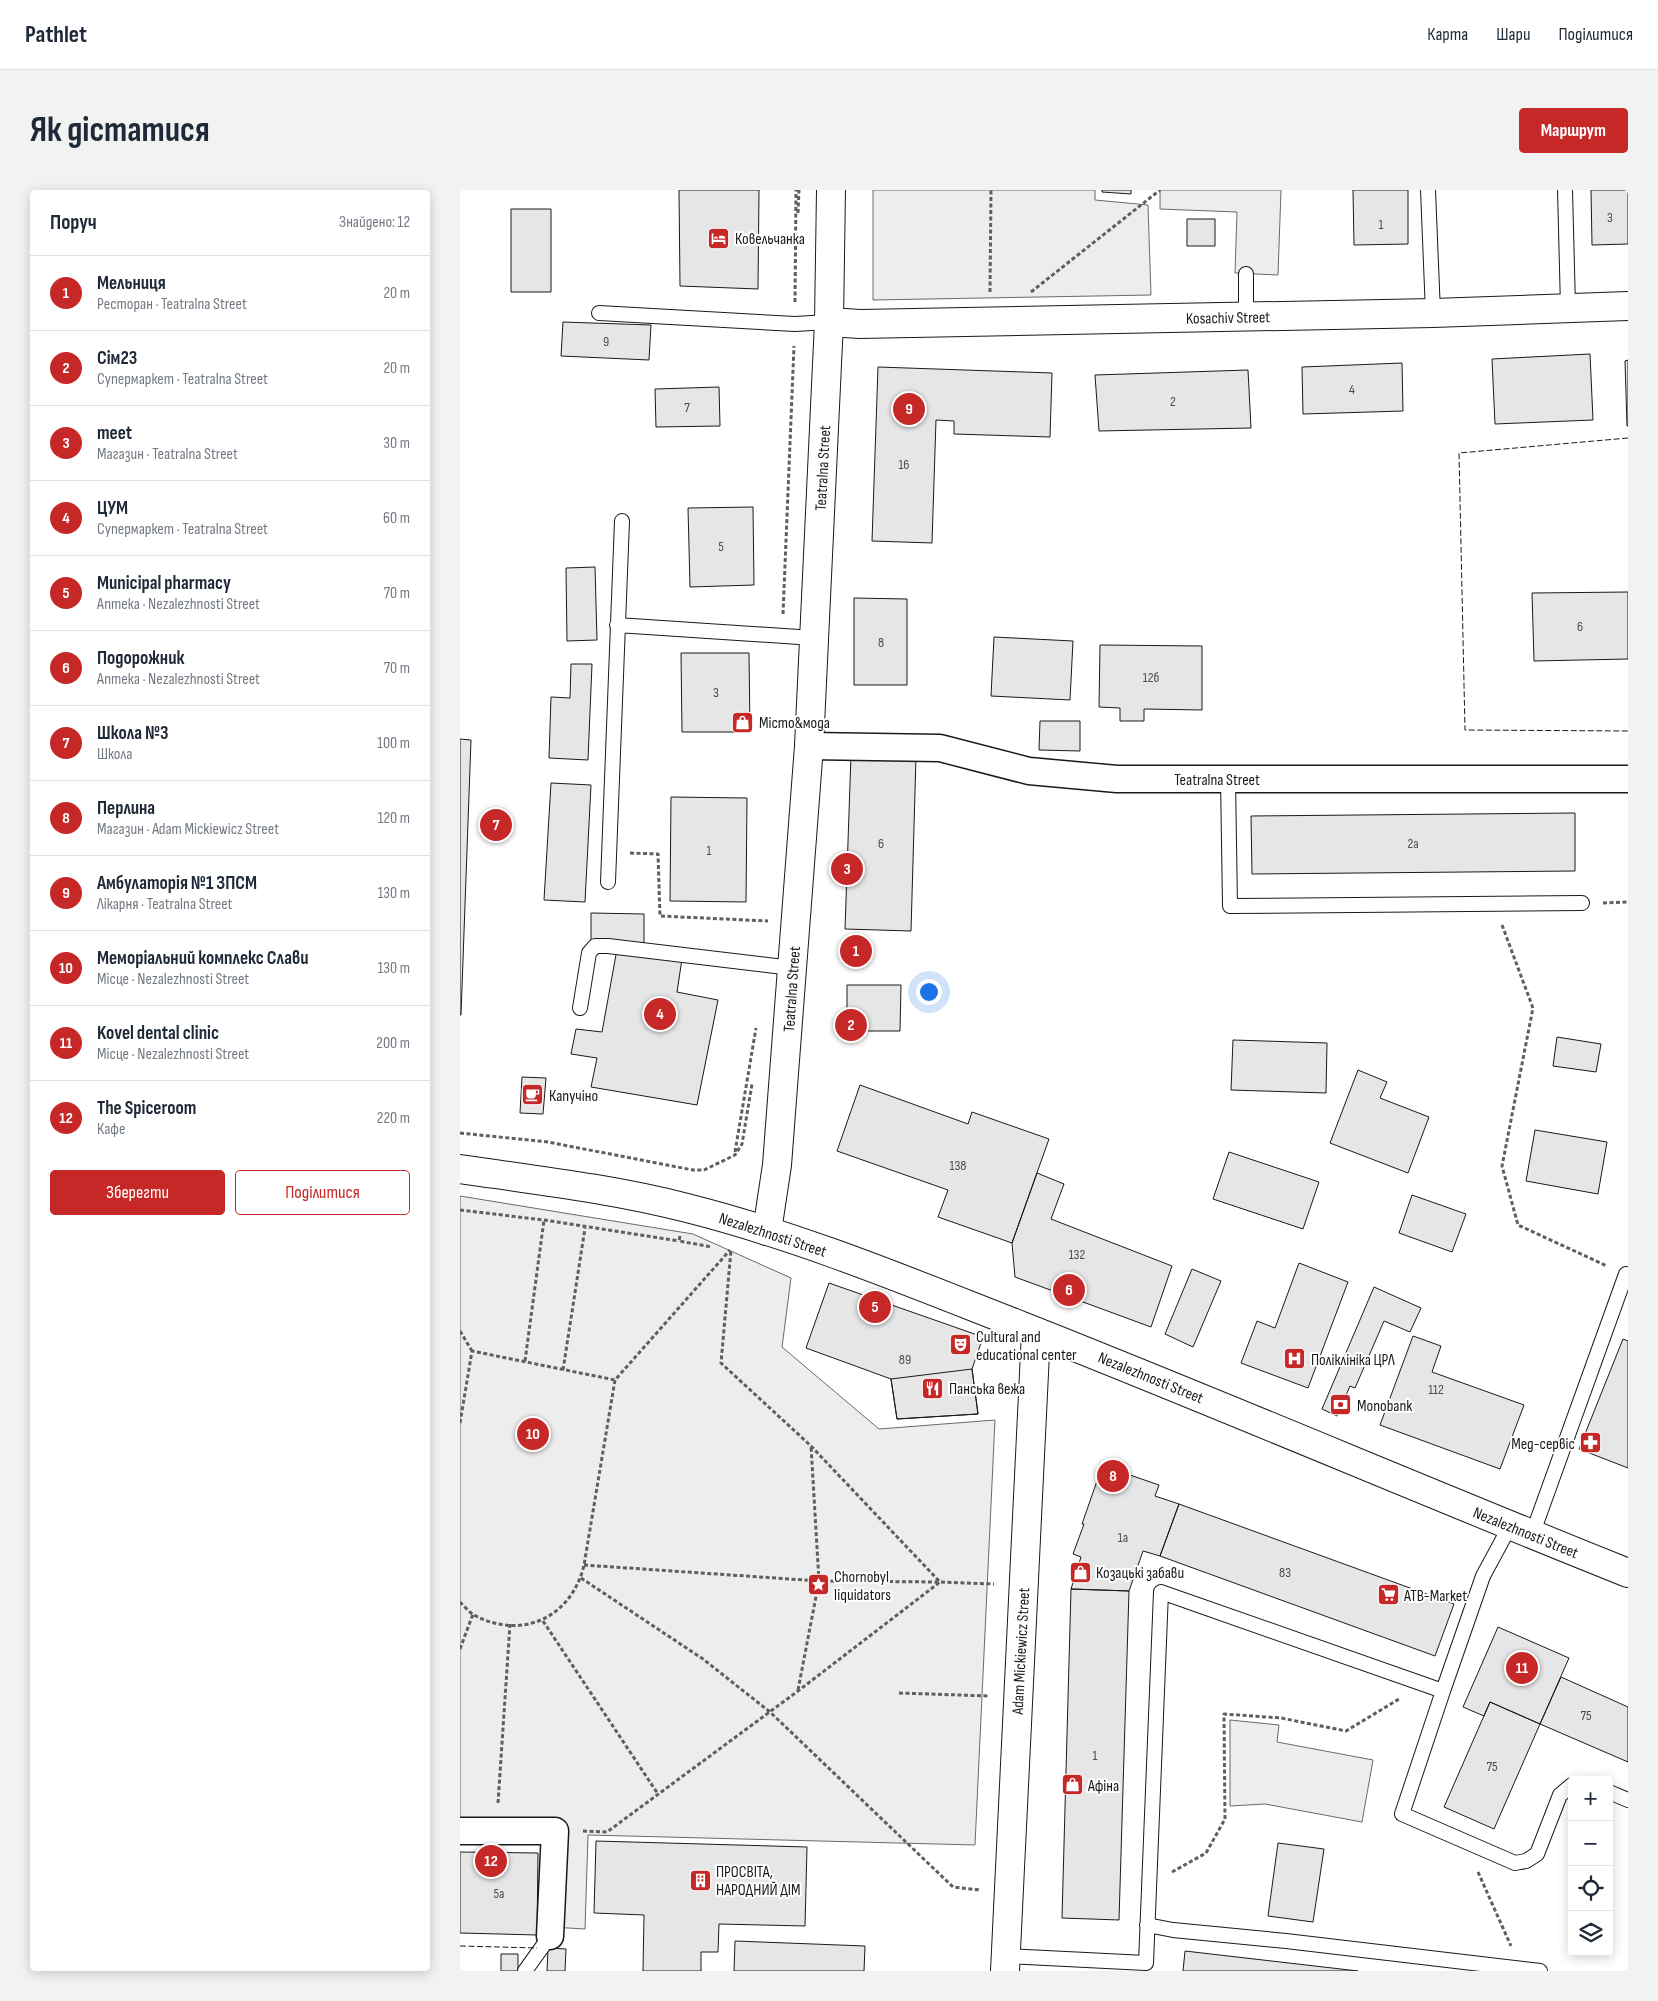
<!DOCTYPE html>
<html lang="uk">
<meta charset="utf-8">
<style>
:root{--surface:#fff;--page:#f2f2f3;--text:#1f2937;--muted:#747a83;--line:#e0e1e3;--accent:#c62828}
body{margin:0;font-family:"Sofia Sans Condensed",sans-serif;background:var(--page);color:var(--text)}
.controls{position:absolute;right:15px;bottom:15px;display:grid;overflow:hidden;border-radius:5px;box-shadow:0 2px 12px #0003}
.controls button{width:45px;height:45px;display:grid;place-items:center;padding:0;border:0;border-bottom:1px solid var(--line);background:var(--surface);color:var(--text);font:25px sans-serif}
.you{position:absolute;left:468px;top:801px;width:18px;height:18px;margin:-12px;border:4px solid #fff;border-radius:50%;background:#1a73e8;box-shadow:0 0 0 8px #1a73e833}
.badge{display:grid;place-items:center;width:32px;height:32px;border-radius:50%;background:var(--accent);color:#fff;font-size:16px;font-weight:700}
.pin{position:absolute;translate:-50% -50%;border:2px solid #fff;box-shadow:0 1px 5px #0006}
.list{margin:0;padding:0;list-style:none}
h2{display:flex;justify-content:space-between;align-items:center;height:65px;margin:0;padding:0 20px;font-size:21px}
h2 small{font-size:16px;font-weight:400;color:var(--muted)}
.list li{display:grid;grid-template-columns:32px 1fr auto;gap:15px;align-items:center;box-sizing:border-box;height:75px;padding:0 20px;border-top:1px solid var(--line)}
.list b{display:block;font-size:19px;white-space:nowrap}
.list p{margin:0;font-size:16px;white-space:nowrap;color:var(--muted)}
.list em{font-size:16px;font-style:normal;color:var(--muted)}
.actions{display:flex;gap:10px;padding:15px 20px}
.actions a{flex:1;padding:11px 0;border:1px solid var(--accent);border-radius:5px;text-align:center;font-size:18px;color:var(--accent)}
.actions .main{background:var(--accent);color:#fff}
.icon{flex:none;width:28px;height:28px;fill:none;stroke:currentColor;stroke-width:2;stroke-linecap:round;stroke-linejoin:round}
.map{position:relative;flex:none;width:1168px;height:1781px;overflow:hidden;border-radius:5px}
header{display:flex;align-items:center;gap:30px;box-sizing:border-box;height:70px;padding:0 25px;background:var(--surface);border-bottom:1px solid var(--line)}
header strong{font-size:24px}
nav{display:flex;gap:28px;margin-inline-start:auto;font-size:18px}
.intro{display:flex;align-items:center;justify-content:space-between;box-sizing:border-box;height:120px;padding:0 30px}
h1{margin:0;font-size:35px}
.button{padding:12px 22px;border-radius:5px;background:var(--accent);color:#fff;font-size:18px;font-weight:700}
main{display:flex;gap:30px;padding:0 30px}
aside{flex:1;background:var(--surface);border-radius:5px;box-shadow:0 2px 12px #0003}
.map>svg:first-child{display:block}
</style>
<header>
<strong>Pathlet</strong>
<nav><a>Карта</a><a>Шари</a><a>Поділитися</a></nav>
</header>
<div class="intro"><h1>Як дістатися</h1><a class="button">Маршрут</a></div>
<main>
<aside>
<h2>Поруч<small>Знайдено: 12</small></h2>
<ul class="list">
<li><span class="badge">1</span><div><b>Мельниця</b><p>Ресторан · Teatralna Street</p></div><em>20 m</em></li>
<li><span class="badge">2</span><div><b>Сім23</b><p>Супермаркет · Teatralna Street</p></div><em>20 m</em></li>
<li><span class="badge">3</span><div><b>meet</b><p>Магазин · Teatralna Street</p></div><em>30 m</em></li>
<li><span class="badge">4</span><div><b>ЦУМ</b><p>Супермаркет · Teatralna Street</p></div><em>60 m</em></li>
<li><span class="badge">5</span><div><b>Municipal pharmacy</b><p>Аптека · Nezalezhnosti Street</p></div><em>70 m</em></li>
<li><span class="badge">6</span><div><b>Подорожник</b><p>Аптека · Nezalezhnosti Street</p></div><em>70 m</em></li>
<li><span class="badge">7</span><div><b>Школа №3</b><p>Школа</p></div><em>100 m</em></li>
<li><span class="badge">8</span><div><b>Перлина</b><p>Магазин · Adam Mickiewicz Street</p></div><em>120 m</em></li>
<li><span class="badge">9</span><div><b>Амбулаторія №1 ЗПСМ</b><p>Лікарня · Teatralna Street</p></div><em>130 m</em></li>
<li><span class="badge">10</span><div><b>Меморіальний комплекс Слави</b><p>Місце · Nezalezhnosti Street</p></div><em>130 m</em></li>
<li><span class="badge">11</span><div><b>Kovel dental clinic</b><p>Місце · Nezalezhnosti Street</p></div><em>200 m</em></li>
<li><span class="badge">12</span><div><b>The Spiceroom</b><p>Кафе</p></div><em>220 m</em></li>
</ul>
<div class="actions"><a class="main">Зберегти</a><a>Поділитися</a></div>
</aside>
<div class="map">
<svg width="1168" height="1781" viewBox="0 0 1168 1781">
<rect width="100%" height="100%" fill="#fff"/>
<path fill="#ededed" stroke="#6a6a6a" d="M413,0H635V10L688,15L691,105L413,110Z
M700,0H821L818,85L775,83L777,22L700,19Z
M0,1006L233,1044L331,1088L322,1157L419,1239L535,1230L515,1655L128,1645L125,1739L91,1737L95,1638L0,1634Z
M770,1530L819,1535L817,1552L913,1570L902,1632L805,1614L770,1616Z"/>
<path fill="#e6e6e6" stroke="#1a1a1a" d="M219,0H299L298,99L220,96Z
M642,0H671V4L642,2Z
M893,0H948V54L894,55Z
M1131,0H1168V54L1132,55Z
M51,19H91V102H51Z
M727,29H755V56H727Z
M103,132L191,135L189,170L101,166Z
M1130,164L1133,230L1035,234L1032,169Z
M1168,170V236H1167L1165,171Z
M942,173L943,221L843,224L842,177Z
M418,177L592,183L590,247L494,244V231L476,230L472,353L412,351Z
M788,180L791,238L639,241L635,185Z
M259,197L260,236L196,237L195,199Z
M293,317L294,395L230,397L228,318Z
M135,377L137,450L107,451L106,378Z
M1168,402V469L1074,471L1072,403Z
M394,408L447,409V495H394Z
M534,447L613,451L610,510L531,506Z
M640,455L742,456V520L684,519V531H660V518L639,517Z
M221,463H289L290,542H222Z
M111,474H132L128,570L89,568L91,507L110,508Z
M580,531H620V561L579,560Z
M0,549L11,550L1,825H0Z
M391,565L456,567L451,741L385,739Z
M91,593L131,595L125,712L84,710Z
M211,607L287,608L286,712L210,711Z
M1115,623V681L792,684L791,626Z
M131,723L184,724V753H131Z
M401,754L402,767L390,768L389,755Z
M157,759L222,769L217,802L258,810L237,915L131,897L137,868L111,864L116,839L142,842Z
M387,795H441L440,841H387Z
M1097,847L1141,854L1136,882L1093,876Z
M773,850L867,853L866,903L771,900Z
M898,880L927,892L920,908L969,927L948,983L870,953Z
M62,887L86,888L83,924L60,923Z
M400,895L508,934L512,922L589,949L552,1053L478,1027L488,1000L377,961Z
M1075,940L1147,952L1138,1004L1066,991Z
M769,962L859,992L843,1039L753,1009Z
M577,983L604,994L591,1029L712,1076L691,1137L555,1087L552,1053Z
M952,1005L1006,1024L992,1062L939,1043Z
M839,1073L888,1092L848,1198L781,1173L797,1131L815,1138Z
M732,1079L761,1091L733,1157L705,1144Z
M369,1093L523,1147L512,1179L518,1224L437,1229L431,1189L346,1158Z
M914,1097L961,1118L950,1142L924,1131L895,1198L890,1196L877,1226L862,1219Z
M953,1146L981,1156L972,1182L1064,1215L1040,1279L920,1235Z
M1163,1149L1168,1151V1278L1119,1259Z
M512,1179L518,1224L437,1229L431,1189Z
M648,1282L665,1289L667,1284L699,1295L695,1306L719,1314L700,1366L683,1361L669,1401L611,1399L621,1367L613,1364L624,1334H622L637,1291L644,1293Z
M719,1314L994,1414L975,1466L700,1366Z
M611,1399L669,1401L659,1730L602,1728Z
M1038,1437L1109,1468L1080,1534L1030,1512L1024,1526L1003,1517Z
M1101,1487L1168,1517V1572L1080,1534Z
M1030,1512L1080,1534L1034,1639L984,1617Z
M136,1651L347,1657L345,1736L259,1734L258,1762H241V1781H183L184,1725L134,1723Z
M818,1653L864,1659L853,1732L808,1726Z
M0,1662L78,1663L77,1745L0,1743Z
M275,1751L405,1756L404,1781H274Z
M88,1758L106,1759L105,1781H87Z
M725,1761L898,1781H723Z
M41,1764H58V1781H41Z"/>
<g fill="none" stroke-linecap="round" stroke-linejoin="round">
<defs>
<path id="service" d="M968,0L973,123
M1105,0L1108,117
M139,123L335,134L369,132
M786,127V84
M157,435L354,448
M768,589L770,716L1122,713
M148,692L162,331
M120,818L129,763L135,756H148L332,778
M1072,1345L1166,1084L1168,1085
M983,1501L942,1624L1055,1673L1066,1671L1077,1664L1100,1605L1112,1595
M1149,1602L1168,1610
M687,1735L713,1740L826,1751L1080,1781
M545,1766L686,1773L701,1402L983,1501L1023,1386L1050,1336
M65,1781L90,1746"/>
<path id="minor" d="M349,556L480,558L569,581L657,589H1168
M0,1641H95L90,1746"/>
<path id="tertiary" d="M369,132L400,134L973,123L1168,116
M307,1041L317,975L349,556L369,132L371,0
M545,1781L576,1142"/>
<path id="secondary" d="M0,979C76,990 153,999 227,1018C342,1047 452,1093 562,1136C765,1216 965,1302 1168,1383"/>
</defs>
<use href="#service" stroke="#1a1a1a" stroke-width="16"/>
<use href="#minor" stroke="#1a1a1a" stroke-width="29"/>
<use href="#tertiary" stroke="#1a1a1a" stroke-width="30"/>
<use href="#secondary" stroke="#1a1a1a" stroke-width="30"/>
<path stroke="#5f5f5f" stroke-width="3" stroke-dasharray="4 2.5" stroke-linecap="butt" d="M338,23L339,0
M530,102L531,0
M571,102L700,0
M335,112L336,0
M323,424L334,156
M170,663L198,664L200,726L308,731
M1143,713L1168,712
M1042,735L1073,818L1042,976L1058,1035L1147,1076
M0,943L88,952L233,980H244L275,965L282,954L292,894
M275,962L296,838
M0,1020L84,1030L219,1051
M220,1046L219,1051L252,1057
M0,1141L12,1161
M65,1171L84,1030
M103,1180L125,1038
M0,1233L12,1161L155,1190
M124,1375L359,1391L480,1392L534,1394
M121,1388L243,1469L310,1522L493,1697L520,1700
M0,1412C4,1416 9,1422 14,1425C62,1451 112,1427 124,1375L155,1190L270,1060
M83,1431L198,1604
M0,1459L13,1424
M338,1500L359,1391L351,1256
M439,1503L529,1506
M38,1613L50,1434
M123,1641L147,1642L338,1501L480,1392L351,1256L261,1173L271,1060
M712,1682L746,1663L765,1629L764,1524L821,1528L886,1541L939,1509
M1018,1682L1051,1756"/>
<use href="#service" stroke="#fff" stroke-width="14"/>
<use href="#minor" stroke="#fff" stroke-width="26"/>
<use href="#tertiary" stroke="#fff" stroke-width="28"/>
<use href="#secondary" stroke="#fff" stroke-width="28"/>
<path stroke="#1a1a1a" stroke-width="1" stroke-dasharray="6 2.5" stroke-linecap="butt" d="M1168,248L999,263L1005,540L1168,541
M0,1756L77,1758"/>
</g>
<defs>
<symbol id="hotel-square" viewBox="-11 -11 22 22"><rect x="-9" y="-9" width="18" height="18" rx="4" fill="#c62828" stroke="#fff"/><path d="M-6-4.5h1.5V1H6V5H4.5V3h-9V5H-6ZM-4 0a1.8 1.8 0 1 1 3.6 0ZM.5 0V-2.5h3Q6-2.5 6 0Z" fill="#fff"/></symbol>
<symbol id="shop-square" viewBox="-11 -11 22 22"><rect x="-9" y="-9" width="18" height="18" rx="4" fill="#c62828" stroke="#fff"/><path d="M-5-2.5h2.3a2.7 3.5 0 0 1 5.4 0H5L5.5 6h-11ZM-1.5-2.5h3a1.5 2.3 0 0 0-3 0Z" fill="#fff"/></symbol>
<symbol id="cafe-square" viewBox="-11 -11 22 22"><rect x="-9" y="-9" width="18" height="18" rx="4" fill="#c62828" stroke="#fff"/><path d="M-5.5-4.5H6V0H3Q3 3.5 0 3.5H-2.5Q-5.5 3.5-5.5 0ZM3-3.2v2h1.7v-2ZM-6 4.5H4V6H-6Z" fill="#fff"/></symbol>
<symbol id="theatre-square" viewBox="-11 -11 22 22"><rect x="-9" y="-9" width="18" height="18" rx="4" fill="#c62828" stroke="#fff"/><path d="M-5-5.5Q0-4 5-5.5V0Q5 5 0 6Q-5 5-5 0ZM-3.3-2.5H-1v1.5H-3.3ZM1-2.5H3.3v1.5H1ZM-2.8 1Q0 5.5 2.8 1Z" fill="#fff"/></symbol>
<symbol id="hospital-square" viewBox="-11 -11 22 22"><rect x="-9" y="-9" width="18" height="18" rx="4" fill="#c62828" stroke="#fff"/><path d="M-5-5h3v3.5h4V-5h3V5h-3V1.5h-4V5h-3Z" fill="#fff"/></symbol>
<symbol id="restaurant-square" viewBox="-11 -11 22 22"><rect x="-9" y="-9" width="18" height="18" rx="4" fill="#c62828" stroke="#fff"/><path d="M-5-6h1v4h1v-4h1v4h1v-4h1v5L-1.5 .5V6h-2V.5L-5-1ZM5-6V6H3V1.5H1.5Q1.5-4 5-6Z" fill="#fff"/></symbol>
<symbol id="bank-square" viewBox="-11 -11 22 22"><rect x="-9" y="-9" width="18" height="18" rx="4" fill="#c62828" stroke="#fff"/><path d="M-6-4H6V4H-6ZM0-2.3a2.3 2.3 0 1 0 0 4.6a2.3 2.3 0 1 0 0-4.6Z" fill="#fff"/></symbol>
<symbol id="pharmacy-square" viewBox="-11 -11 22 22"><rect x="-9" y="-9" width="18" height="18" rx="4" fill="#c62828" stroke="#fff"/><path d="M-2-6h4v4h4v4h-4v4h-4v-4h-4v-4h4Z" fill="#fff"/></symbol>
<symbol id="sight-square" viewBox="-11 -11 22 22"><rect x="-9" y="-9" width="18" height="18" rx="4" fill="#c62828" stroke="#fff"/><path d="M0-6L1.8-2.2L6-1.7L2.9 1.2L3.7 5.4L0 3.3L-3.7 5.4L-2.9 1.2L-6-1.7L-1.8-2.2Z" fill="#fff"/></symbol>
<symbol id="supermarket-square" viewBox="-11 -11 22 22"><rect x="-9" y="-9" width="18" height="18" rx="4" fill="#c62828" stroke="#fff"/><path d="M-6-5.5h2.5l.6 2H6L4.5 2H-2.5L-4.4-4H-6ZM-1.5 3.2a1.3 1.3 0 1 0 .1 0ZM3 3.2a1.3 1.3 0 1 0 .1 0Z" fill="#fff"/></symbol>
<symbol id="building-square" viewBox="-11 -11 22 22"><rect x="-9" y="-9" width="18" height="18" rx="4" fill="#c62828" stroke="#fff"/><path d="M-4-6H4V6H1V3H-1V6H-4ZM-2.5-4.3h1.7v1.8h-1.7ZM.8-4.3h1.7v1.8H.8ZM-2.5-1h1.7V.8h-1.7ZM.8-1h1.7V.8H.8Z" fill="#fff"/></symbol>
</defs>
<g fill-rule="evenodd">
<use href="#hotel-square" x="246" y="36" width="25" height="25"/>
<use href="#shop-square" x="270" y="520" width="25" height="25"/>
<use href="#cafe-square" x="60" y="892" width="25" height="25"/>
<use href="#theatre-square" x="488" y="1142" width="25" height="25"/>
<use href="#hospital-square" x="822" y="1156" width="25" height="25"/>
<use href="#restaurant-square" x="460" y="1186" width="25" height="25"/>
<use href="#bank-square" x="868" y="1202" width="25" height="25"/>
<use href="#pharmacy-square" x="1118" y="1240" width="25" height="25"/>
<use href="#shop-square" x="608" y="1370" width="25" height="25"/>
<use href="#sight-square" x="346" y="1382" width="25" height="25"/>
<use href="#supermarket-square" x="916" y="1392" width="25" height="25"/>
<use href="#shop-square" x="600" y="1582" width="25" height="25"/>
<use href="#building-square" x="228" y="1678" width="25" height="25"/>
</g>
<g text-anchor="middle" stroke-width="4" stroke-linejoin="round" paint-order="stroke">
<g font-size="14" fill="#4d4d4d">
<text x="1150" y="32">3</text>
<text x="921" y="39">1</text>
<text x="146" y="156">9</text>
<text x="892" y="204">4</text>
<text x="713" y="216">2</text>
<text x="227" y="222">7</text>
<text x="444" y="279">16</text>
<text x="261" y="361">5</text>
<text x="1120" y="441">6</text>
<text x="421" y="457">8</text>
<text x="691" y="492">12б</text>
<text x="256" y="507">3</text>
<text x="421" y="658">6</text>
<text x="953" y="658">2а</text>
<text x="249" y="665">1</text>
<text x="498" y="980">138</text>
<text x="617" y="1069">132</text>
<text x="445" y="1174">89</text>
<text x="976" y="1204">112</text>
<text x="663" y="1352">1а</text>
<text x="825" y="1387">83</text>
<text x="1126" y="1530">75</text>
<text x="635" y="1570">1</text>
<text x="1032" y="1581">75</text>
<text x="39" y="1708">5a</text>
</g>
<g font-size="16" fill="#1a1a1a" stroke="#fff" text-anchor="start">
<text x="275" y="54">Ковельчанка</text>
<text x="299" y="538">Місто&amp;мода</text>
<text x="89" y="911">Капучіно</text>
<text x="516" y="1152">Cultural and<tspan x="516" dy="18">educational center</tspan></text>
<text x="851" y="1175">Поліклініка ЦРЛ</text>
<text x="489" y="1204">Панська вежа</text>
<text x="897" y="1221">Monobank</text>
<text x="1115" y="1259" text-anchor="end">Мед-сервіс</text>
<text x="636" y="1388">Козацькі забави</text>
<text x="374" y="1392">Chornobyl<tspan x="374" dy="18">liquidators</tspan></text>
<text x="944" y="1411">ATB-Market</text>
<text x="628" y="1601">Афіна</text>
<text x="256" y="1687">ПРОСВІТА,<tspan x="256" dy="18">НАРОДНИЙ ДІМ</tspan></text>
</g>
<g font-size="16" fill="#1a1a1a" stroke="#fff">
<text transform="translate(768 127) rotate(-1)" y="6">Kosachiv Street</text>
<text transform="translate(362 278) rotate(-87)" y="6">Teatralna Street</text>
<text x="757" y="595">Teatralna Street</text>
<text transform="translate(331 799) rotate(-86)" y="6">Teatralna Street</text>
<text transform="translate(313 1044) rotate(18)" y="6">Nezalezhnosti Street</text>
<text transform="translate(691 1187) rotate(22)" y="6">Nezalezhnosti Street</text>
<text transform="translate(1066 1342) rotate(22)" y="6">Nezalezhnosti Street</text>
<text transform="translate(560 1461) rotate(-87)" y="6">Adam Mickiewicz Street</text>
</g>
</g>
</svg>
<div class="controls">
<button>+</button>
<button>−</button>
<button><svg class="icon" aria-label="locate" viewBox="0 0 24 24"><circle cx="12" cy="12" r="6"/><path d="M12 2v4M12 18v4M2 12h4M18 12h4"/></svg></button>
<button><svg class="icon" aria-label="layers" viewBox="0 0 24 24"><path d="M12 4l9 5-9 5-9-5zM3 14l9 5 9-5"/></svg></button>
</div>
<div class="you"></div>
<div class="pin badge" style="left:396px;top:761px">1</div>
<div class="pin badge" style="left:391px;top:835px">2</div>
<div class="pin badge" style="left:387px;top:679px">3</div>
<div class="pin badge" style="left:200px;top:824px">4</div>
<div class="pin badge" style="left:415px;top:1117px">5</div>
<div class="pin badge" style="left:609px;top:1100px">6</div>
<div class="pin badge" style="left:36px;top:635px">7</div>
<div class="pin badge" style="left:653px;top:1286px">8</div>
<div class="pin badge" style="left:449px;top:219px">9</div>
<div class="pin badge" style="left:73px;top:1244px">10</div>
<div class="pin badge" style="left:1062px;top:1478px">11</div>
<div class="pin badge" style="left:31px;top:1671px">12</div>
</div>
</main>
